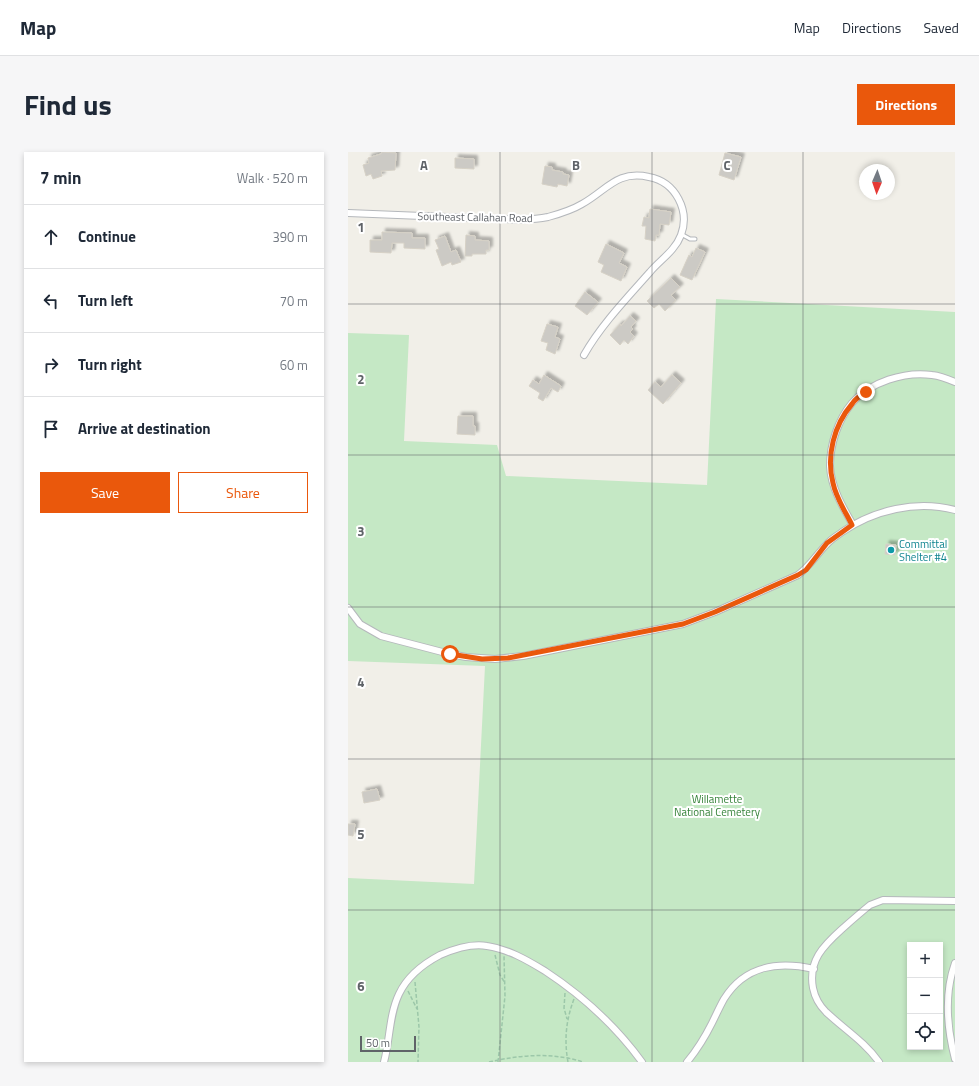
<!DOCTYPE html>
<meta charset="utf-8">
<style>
:root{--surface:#fff;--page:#f6f6f7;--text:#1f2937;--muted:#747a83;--line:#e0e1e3;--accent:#ea580c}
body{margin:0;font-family:"Titillium Web",sans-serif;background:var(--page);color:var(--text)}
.controls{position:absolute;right:12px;bottom:12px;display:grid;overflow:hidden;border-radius:0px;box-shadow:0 2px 6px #0003}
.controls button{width:36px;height:36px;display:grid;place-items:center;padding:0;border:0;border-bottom:1px solid var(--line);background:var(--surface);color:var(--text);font:20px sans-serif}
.compass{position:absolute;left:511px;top:12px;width:36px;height:36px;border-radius:50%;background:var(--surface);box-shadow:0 2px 6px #0003;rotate:182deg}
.scale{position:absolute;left:12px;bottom:10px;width:56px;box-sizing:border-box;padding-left:4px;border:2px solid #5f6368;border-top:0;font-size:11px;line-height:14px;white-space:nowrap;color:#5f6368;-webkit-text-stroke:3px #fff;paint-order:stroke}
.stop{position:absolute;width:12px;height:12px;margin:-9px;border:3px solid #ea580c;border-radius:50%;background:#fff}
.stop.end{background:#ea580c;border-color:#fff;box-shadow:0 1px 4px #0008}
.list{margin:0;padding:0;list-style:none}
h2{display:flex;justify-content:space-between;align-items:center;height:52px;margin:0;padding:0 16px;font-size:17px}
h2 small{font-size:13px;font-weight:400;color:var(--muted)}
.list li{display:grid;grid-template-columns:26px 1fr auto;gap:12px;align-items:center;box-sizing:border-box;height:64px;padding:0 16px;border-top:1px solid var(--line)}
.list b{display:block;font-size:15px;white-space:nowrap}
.list em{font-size:13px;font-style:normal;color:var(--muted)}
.actions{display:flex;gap:8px;padding:12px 16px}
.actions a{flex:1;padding:9px 0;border:1px solid var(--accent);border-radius:0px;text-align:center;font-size:14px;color:var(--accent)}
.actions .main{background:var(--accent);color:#fff}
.icon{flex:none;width:22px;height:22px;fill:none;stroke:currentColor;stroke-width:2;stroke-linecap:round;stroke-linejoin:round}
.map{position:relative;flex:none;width:607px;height:910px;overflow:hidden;border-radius:0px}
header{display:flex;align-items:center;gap:24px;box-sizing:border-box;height:56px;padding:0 20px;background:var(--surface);border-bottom:1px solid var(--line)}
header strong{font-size:19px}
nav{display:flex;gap:22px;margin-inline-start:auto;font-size:14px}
.intro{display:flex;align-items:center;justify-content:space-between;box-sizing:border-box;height:96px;padding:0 24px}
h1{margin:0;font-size:28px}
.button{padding:10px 18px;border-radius:0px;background:var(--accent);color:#fff;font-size:14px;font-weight:700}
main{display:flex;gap:24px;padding:0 24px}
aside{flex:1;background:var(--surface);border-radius:0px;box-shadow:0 2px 6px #0003}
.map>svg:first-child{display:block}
</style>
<header>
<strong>Map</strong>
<nav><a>Map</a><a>Directions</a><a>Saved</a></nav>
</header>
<div class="intro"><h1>Find us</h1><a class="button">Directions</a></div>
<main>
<aside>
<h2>7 min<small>Walk · 520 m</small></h2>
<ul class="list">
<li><svg class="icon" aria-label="ahead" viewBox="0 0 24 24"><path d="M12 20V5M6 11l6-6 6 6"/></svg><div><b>Continue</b></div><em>390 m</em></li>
<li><svg class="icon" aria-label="left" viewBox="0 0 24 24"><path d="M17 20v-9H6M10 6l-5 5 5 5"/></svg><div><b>Turn left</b></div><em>70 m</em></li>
<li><svg class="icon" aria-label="right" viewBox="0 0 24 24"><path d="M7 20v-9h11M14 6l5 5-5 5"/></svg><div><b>Turn right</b></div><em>60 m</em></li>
<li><svg class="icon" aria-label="arrive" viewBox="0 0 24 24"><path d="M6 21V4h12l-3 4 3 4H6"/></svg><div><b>Arrive at destination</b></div></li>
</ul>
<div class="actions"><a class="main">Save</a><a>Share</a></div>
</aside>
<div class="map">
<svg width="607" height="910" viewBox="0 0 607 910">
<defs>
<filter id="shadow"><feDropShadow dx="3.5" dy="-3.5" stdDeviation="1" flood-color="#0004"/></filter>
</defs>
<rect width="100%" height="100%" fill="#f1efe8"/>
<path fill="#c5e8c5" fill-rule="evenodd" d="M368,147L607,160V910H0V726L126,732L137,514L0,509V181L61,183L56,289L149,293L158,324L359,333ZM562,793H592V895H562Z"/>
<path fill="#cccac5" stroke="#d6d1c6" filter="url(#shadow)" d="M34,0L48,1L47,18L33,19L34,24L25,27L23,22L18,24L15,13L21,11L20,6L33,2Z
M377,1L393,5L386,28L371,23Z
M107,6L126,7V17L107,16Z
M197,14L204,15V18L215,20V22L221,23L219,34L210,32L209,35L194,32Z
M302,57L323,60L321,73L312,72L311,83H308L307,89L297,87L298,74H294L296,65L301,66Z
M34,80L64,81V86H77V97L56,96V91H44L43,101L22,100V88H34Z
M118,83L127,84V88L141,89V98H138V102H124V104H117Z
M97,84L103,100L108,98L113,110L104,113L103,110L94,114L88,98L91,97L87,88Z
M258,92L276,101L271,111L279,115L273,129L253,120L256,113L250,110Z
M348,96L357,100L344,128L332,123L341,103L344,105Z
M323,126L332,135L323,143L328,148L317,159L311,152L306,156L299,149Z
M237,140L250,150L239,163L227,154Z
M282,164L288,169L283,175L285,177L282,180L286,184L280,192L276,188L272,193L262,183L272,172L273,174Z
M199,172L210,175L207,185L212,187L207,202L198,198L200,191L193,189Z
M196,223L213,234L210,240L203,236L195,249L190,246L192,241L181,234L185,228L191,232Z
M324,223L333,231L315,252L300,238L307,230L313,235Z
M110,264H125V274H127V283L109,282Z
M538,392L548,393L547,403L537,402Z
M29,637L32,648L16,651L14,640Z
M0,672H7L5,684L0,683Z"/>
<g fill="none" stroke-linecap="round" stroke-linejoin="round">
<defs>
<path id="lane" d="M333,82L342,87H347"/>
<path id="street" d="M0,61C41,63 83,64 124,66C149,66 176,70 200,65C211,62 224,58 234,52C259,38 269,18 301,25C328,30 342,59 333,83C327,99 312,108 302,120C279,146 253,173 236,203
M505,373C494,354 483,335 482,314C482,292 490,268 504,251C522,230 557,219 584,223C592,224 600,227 607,230
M0,456L12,472L33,484L102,502L118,505L147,507L175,504L335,472L367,460L450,423C462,414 469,402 479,392C483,387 489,384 494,380C526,358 568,348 607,358
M607,811C596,842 599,876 607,907
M36,910C42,888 41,863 51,842C59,825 75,812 92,803C106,797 123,791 139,794C160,797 179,808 197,819C235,844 267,873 294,910
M339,910C349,898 357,885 364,871C368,863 372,854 376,847C397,813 430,809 466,817
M531,910C517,890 496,877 478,860C471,853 467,846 465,836C460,809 475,794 494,777C503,769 512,761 522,753L535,748L607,749"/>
</defs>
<use href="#lane" stroke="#b5b8bc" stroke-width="5"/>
<use href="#street" stroke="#b5b8bc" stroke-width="8"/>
<path stroke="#9cc7a9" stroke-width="1.5" stroke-dasharray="4 2" stroke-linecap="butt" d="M147,803L152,823L157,831
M67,830L71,875L70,910
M60,839L69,857
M217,841L216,856L219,867
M141,910C172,903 204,900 235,910
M150,910L157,844L156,804
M220,910C216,888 218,868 226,847"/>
<use href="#lane" stroke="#fff" stroke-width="3"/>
<use href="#street" stroke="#fff" stroke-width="6"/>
</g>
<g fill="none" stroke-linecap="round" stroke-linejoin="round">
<path stroke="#ea580c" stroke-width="5" d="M102,502L134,507L160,506L335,472L367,460L450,423L458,418L479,391L504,373C497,359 488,346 485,331C478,304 486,273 504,252C507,247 513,243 518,240"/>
</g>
<path fill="none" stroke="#5f6368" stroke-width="1" stroke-opacity="0.55" d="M152,0V910M304,0V910M455,0V910M0,152H607M0,303H607M0,455H607M0,607H607M0,758H607"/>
<circle fill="#0f9aa8" stroke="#fff" stroke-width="1.5" cx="543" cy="398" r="4"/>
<g text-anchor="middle" stroke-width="4" stroke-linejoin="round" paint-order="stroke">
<g font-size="11" fill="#5f6368" stroke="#fff">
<text transform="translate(127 65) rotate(1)" y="4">Southeast Callahan Road</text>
</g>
<g font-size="11" fill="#0d838f" stroke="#fff" text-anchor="start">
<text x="551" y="396">Committal<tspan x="551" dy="13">Shelter #4</tspan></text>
</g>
<g font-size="11" fill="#348238" stroke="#fff">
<text x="369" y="651">Willamette<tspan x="369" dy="13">National Cemetery</tspan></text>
</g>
</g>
<g font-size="13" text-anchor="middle" font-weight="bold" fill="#5f6368" stroke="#fff" stroke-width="4" stroke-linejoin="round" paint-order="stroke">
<text x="76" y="18">A</text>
<text x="228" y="18">B</text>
<text x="379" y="18">C</text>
<text x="13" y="80">1</text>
<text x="13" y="232">2</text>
<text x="13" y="384">3</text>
<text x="13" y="535">4</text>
<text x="13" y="687">5</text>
<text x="13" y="839">6</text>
</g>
</svg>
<div class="controls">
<button>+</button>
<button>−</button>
<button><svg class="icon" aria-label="locate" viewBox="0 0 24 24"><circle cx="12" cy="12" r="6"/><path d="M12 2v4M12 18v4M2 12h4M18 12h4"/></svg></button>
</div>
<svg class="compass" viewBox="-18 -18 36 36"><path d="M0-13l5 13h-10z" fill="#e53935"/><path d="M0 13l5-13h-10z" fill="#747a83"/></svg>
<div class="scale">50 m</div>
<div class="stop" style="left:102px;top:502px"></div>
<div class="stop end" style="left:518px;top:240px"></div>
</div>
</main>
